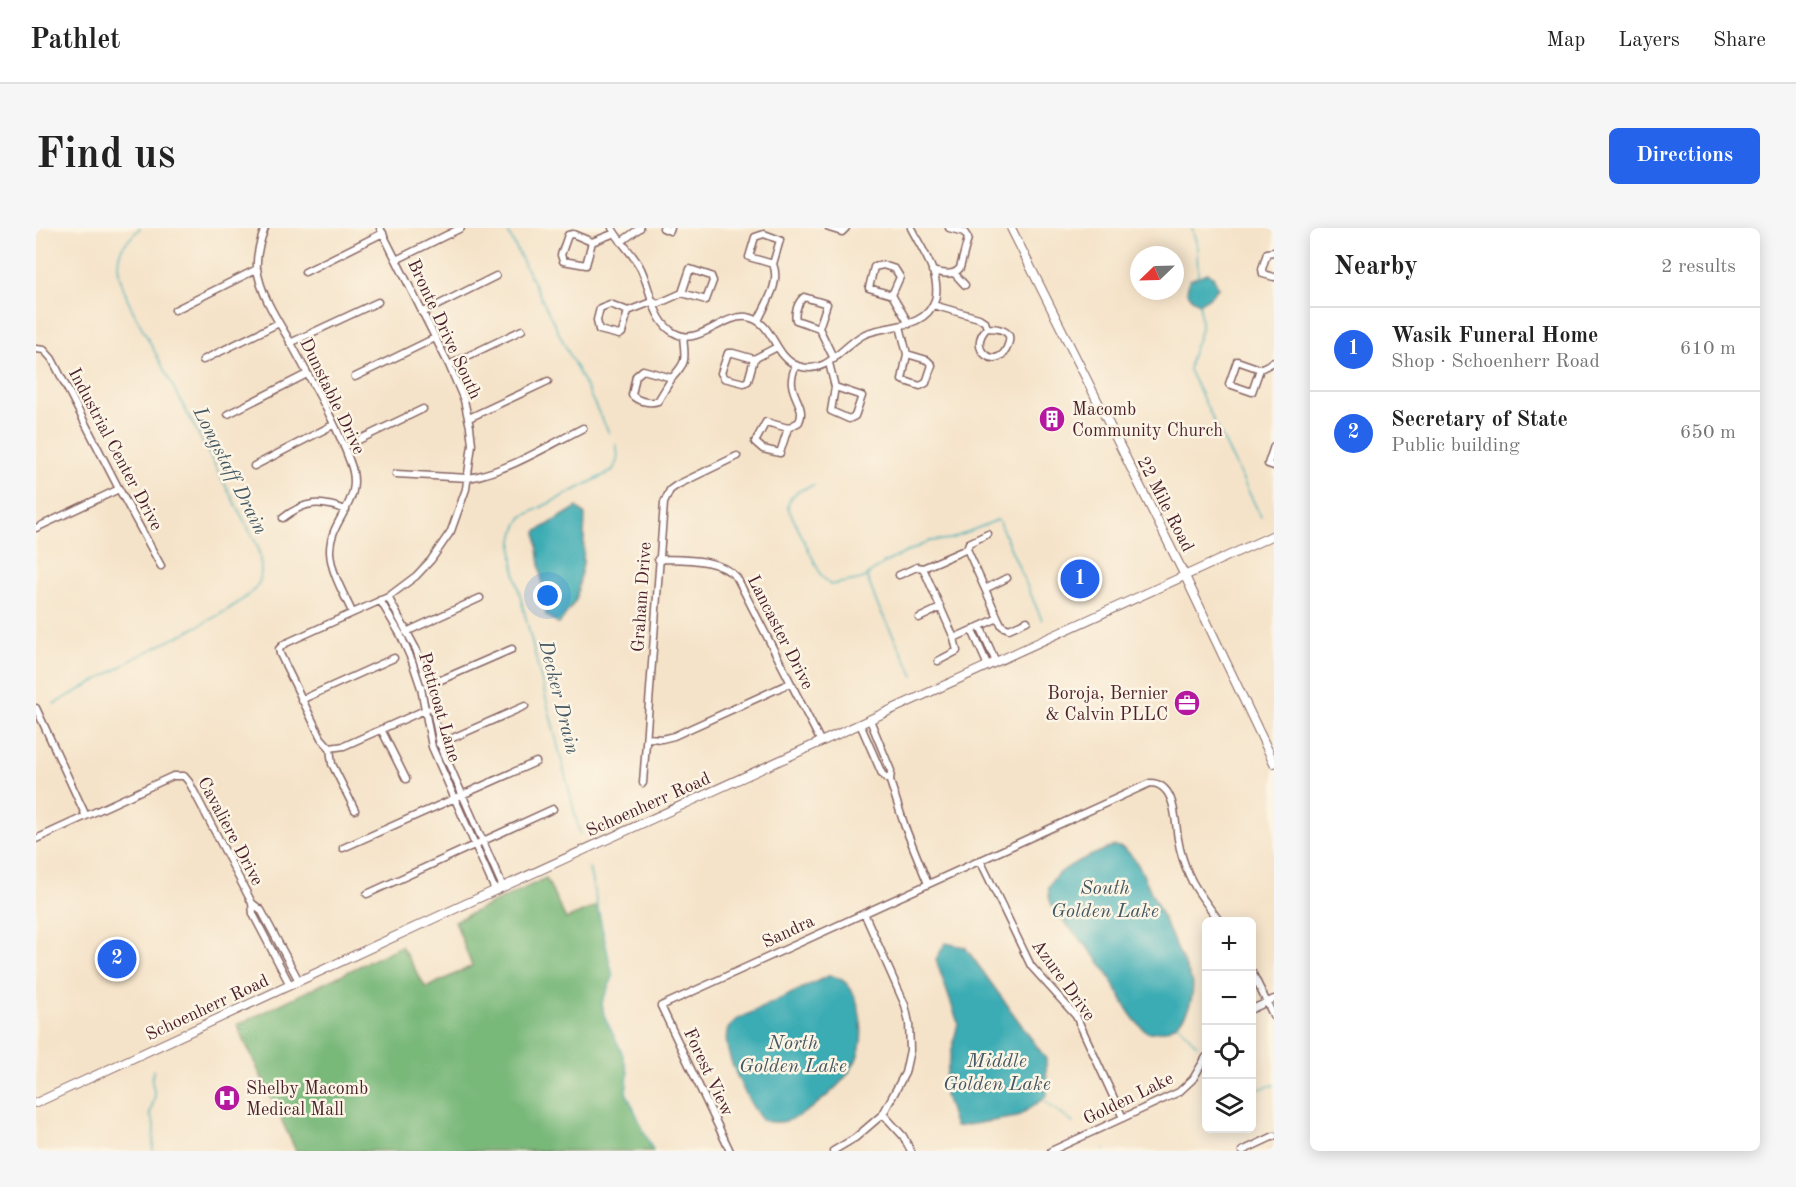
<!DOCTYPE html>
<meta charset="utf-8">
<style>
:root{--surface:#fff;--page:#f6f6f6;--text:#222;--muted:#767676;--line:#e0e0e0;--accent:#2563eb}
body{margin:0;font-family:"Old Standard TT",serif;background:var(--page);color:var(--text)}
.controls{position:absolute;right:18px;bottom:18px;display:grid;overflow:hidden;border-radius:9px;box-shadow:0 3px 15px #0003}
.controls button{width:54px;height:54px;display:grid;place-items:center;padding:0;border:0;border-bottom:2px solid var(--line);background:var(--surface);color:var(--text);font:30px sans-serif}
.compass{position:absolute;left:1094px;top:18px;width:54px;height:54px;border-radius:50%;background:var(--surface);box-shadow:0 3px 15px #0003;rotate:247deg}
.you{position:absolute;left:512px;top:368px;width:21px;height:21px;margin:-15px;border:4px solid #fff;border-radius:50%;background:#1a73e8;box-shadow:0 0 0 9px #1a73e833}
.badge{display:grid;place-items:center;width:39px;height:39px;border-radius:50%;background:var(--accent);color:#fff;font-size:20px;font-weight:700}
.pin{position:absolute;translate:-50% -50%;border:3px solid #fff;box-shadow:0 2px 6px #0006}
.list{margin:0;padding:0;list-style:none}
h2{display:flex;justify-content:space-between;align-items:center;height:78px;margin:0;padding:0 24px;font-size:26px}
h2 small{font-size:20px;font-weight:400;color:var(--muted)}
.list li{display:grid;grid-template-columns:39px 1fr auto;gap:18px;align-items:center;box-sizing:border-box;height:84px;padding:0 24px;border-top:2px solid var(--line)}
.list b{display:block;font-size:22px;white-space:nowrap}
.list p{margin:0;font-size:20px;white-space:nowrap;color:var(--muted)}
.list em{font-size:20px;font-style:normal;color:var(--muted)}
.icon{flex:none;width:33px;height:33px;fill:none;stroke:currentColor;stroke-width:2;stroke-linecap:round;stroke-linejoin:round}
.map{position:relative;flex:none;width:1238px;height:923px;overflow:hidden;border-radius:9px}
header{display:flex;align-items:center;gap:36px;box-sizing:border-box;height:84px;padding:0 30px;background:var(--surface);border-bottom:2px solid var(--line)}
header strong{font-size:28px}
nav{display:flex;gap:33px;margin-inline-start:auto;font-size:21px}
.intro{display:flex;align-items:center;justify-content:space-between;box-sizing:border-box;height:144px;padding:0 36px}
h1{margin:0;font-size:42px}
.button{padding:15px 27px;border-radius:9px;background:var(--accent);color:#fff;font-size:21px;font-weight:700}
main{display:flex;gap:36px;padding:0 36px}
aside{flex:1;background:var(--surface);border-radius:9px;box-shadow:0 3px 15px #0003}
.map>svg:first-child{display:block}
</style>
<header>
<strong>Pathlet</strong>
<nav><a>Map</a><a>Layers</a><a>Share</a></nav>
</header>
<div class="intro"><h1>Find us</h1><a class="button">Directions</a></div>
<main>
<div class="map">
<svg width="1238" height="923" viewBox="0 0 1238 923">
<rect width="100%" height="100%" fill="#fcf5e5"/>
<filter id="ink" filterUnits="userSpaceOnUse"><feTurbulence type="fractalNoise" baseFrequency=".0167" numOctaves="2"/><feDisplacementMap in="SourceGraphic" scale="12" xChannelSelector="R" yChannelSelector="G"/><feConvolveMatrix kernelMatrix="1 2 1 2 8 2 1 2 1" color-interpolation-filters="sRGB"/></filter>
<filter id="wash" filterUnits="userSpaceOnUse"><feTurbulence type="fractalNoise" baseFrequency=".008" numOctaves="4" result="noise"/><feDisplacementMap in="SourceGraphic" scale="24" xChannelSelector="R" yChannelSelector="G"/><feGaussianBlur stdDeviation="1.35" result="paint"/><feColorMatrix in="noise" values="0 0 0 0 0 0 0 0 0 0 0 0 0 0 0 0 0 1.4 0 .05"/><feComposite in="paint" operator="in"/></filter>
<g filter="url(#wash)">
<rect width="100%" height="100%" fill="#f5e3c9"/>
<path fill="#78b879" stroke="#616c52" stroke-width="1.5" d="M510,650L530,691L561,678L577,749L566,774L568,788L585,822L592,845L590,864L617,923H260L201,797L365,718L390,760L436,738L419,693Z"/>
<path fill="#3aacb4" stroke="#426670" stroke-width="1.5" d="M1171,45L1177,48L1182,60L1174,69L1164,75L1157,72L1151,63L1153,52Z
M541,279L549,287L547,335L540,372L523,396L510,387L500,304Z
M1078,618C1091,619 1097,629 1104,640L1157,755C1157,784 1142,806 1111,804C1090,788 1083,762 1068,740C1055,721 1038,705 1023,688C1016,680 1011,669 1013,659C1019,639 1060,626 1078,618Z
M909,715L929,719L1010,831L1011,868L981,889L919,899L907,861L922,795L900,732Z
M792,748C806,748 814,757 819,769C837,821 818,848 777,879C760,891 746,898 726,892C714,877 683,820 692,801C694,798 699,794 702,791Z"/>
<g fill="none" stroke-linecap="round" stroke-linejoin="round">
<path stroke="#3aacb4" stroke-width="1.5" d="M470,0L573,205
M1156,0L1161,18L1162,49
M1164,75L1165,101L1155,130L1153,142L1225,289
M778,257C766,261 752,266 752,280L785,347L794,357L826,351L848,335L894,313L915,311L961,292L963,294L1006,392
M831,349L841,376L878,448
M18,476L85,439L97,431C125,416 205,381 221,358C228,348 224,328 221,317L95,79C88,62 77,40 85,22C89,14 98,7 104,0
M544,606L481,355C476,332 472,309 486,289L576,243C582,234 583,227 580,217
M553,640L577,749L566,775L568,788L585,822L592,845L590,864L617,923
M1141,795L1161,817
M1216,858L1222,861L1238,857
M1007,872L1037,895
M1068,921L1069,923
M117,923L118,897L114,886L119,868L116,854L117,842"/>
</g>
</g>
<g filter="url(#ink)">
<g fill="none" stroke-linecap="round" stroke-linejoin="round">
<defs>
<path id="minor" d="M229,0C224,13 220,26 221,40C224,66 242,93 255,115C275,153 300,194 314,234C330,274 293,290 294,324C295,345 308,366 316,384
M576,0C584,15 598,26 605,41C614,60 617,89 634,102C660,123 684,86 711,89C738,93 737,129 762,138C792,148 806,117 829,106C852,96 889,102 899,72C906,48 885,20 875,0
M627,0L634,3L635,0
M793,0L806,4L810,0
M556,14L550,37L527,33L525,27L532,7L537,6L556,14L579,5
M585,14L604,0
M1238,24L1231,25L1226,41L1227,46L1238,49
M360,32L425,0
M896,43C906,45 917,49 924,40L932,10L928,4L913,0
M269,44L347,5
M918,45L929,57
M856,67L864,49L859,41L847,37L838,39L833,60L856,67L873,96
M619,77L646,65L654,41L675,48L677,53L670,72L646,65
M897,77L943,90L949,94L951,100C929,122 963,145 972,117C973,113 974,112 973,108C970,101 957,100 951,100
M139,82L221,41
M592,83L586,105L583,107L563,102L561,92L564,80L574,76L592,83L618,73
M386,85L460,48
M722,93C730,75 745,55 737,36L713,29L719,9L728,6L744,12L737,36
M864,98L871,126L866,152L884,158L890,155L896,137L891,132L871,126
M783,100L791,76L768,69C762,74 758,85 760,92L783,100L798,131
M254,115L342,74
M0,121L8,122L16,131L83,261L125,338
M718,131L712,153L708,155L688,150L685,145L692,125H697L718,131L741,119
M167,132L243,95
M793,135L799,159L795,183L813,191L819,188L826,168L799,159
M413,137L486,102
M1224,141L1201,133L1193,156L1216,164L1224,141L1238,134
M319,149L399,110
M636,150L622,173C614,176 601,173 596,167L600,148L607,142L636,150C652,132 649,132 647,108
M192,186L271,146
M433,190L512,153
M752,200L744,225L727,221L719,214L730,194L752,200L763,194C770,180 757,170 756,156C755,150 757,144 760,137
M1238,218L1232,236L1238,238
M308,219L387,181
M218,238L297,197
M360,246L433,250C474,242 510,219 547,200
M247,290C269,273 284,272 310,282
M0,300L83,261
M931,321L962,390L918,410L887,340Z
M931,321L933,315L952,306
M622,331C648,332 682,329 701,350L785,514
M863,347L881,339L887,340
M949,361L971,350
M352,369L380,421L392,457L404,516L467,659
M344,372L364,406L376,433L385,460L396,519L459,662
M883,390L904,380
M962,390L966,398L973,401L991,393
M944,398L960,434
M936,402L952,438
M370,404L444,370
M902,433L921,423L918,410
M391,458L476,421
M265,472L358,430
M0,480L50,588
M824,496L846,546L854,553L855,543L834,492
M345,501L370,551
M611,510L626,511L638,508L754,455
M403,516L489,478
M294,520L285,510L244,426L243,421L248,416L352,369L380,348L395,332L415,303L430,261L436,216L434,199L428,172L413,137L344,0
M294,520L308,518L391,481
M294,520L296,536L319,582
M854,553L869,599L892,656
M607,555L628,275L634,262L641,257L701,228
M0,611L137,548H148L153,554L216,675L217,686L254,757
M307,620L500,534
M944,632L995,738L1040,788L1087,890
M331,666L517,581
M216,675L225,682L263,753
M1216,744L1238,789
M1216,781L1238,771
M847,886L867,908L875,923
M694,923L625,778L1114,555C1140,555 1139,593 1142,611C1144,623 1148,636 1153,647C1160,664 1173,678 1184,694
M797,923L819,910L847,886L869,845L874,822L873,795L869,777L828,685
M1015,923L1143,864L1157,851L1170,829
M1206,923L1238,908"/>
<path id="tertiary" d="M975,0L1149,348L1238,535
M0,875L401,689L1238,307"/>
</defs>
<use href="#minor" stroke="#866462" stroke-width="9"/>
<use href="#tertiary" stroke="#866462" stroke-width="10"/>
<use href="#minor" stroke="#fff" stroke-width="6"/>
<use href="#tertiary" stroke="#fff" stroke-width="8"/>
</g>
</g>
<defs>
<symbol id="building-disc" viewBox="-11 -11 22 22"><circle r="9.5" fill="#b5179e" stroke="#fcf5e5"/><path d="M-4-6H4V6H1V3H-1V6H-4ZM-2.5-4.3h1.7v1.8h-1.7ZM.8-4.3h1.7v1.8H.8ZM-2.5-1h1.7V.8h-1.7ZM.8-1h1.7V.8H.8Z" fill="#fff"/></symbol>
<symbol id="office-disc" viewBox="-11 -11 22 22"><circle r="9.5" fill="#b5179e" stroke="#fcf5e5"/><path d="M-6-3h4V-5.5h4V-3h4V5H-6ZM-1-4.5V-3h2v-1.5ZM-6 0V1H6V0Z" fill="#fff"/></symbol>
<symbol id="hospital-disc" viewBox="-11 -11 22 22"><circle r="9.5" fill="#b5179e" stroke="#fcf5e5"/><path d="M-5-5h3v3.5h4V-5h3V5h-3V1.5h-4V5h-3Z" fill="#fff"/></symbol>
</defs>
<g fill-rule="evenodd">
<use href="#building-disc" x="1001" y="176" width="30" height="30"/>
<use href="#office-disc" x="1136" y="460" width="30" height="30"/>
<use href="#hospital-disc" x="176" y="855" width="30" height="30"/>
</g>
<g text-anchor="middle" stroke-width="5" stroke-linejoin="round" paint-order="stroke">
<g font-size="18" fill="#4a1f2b" stroke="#fcf5e5">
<text transform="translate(409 101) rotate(65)" y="6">Bronte Drive South</text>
<text transform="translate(297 168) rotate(64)" y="6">Dunstable Drive</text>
<text transform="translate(80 221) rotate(62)" y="6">Industrial Center Drive</text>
<text transform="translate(1130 276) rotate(63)" y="6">22 Mile Road</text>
<text transform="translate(605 369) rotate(-86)" y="6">Graham Drive</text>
<text transform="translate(745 404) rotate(63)" y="6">Lancaster Drive</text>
<text transform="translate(404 479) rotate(74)" y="6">Petticoat Lane</text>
<text transform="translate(612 576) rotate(-24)" y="6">Schoenherr Road</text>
<text transform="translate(195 603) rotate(62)" y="6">Cavaliere Drive</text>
<text transform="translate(752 703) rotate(-25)" y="6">Sandra</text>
<text transform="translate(1028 752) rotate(54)" y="6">Azure Drive</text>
<text transform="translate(171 779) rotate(-25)" y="6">Schoenherr Road</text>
<text transform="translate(673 844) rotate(65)" y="6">Forest View</text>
<text transform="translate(1092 870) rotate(-26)" y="6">Golden Lake</text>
</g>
<g font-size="18" fill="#4a1f2b" stroke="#fcf5e5" text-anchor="start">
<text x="1036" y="187">Macomb<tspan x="1036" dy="21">Community Church</tspan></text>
<text x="1132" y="471" text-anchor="end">Boroja, Bernier<tspan x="1132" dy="21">&amp; Calvin PLLC</tspan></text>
<text x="210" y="866">Shelby Macomb<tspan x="210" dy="21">Medical Mall</tspan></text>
</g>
<g font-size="20" font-style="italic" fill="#445762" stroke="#fcf5e5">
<text transform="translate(195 242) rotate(63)" y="7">Longstaff Drain</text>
<text transform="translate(524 469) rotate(76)" y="7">Decker Drain</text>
<text x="1069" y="666">South<tspan x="1069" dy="23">Golden Lake</tspan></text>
<text x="757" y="821">North<tspan x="757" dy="23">Golden Lake</tspan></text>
<text x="961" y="839">Middle<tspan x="961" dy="23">Golden Lake</tspan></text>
</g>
</g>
</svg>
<div class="controls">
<button>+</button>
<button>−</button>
<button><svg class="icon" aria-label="locate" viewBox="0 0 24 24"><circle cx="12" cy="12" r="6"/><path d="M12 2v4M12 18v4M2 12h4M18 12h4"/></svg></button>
<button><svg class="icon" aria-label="layers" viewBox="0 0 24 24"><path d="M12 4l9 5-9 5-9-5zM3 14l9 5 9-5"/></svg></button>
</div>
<svg class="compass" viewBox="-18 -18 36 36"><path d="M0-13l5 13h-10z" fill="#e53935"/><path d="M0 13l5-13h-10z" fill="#767676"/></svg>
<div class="you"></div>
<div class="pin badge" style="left:1044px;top:351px">1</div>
<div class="pin badge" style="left:81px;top:731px">2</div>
</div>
<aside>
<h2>Nearby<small>2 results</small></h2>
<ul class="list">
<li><span class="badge">1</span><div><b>Wasik Funeral Home</b><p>Shop · Schoenherr Road</p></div><em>610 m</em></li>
<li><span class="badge">2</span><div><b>Secretary of State</b><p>Public building</p></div><em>650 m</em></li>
</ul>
</aside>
</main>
